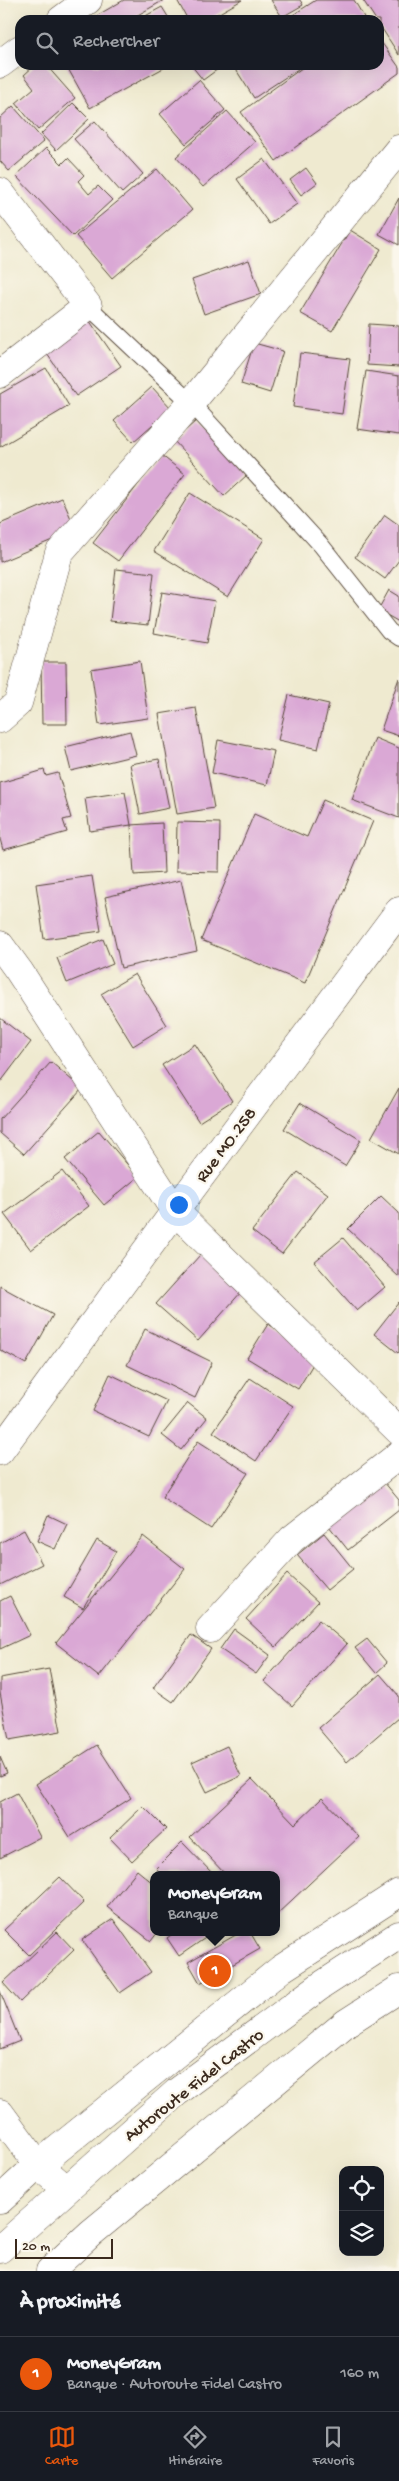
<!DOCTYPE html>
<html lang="fr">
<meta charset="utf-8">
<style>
:root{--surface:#171b24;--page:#242831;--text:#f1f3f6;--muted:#9ea1a6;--line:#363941;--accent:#ea580c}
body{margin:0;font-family:"Gochi Hand",sans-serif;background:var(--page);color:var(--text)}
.controls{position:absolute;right:15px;bottom:15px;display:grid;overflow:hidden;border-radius:10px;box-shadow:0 5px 20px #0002}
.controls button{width:45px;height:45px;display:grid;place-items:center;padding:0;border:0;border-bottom:1px solid var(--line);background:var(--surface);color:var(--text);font:25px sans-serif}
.scale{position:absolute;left:15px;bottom:12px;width:98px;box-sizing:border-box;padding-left:5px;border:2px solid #3b2a1e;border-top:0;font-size:14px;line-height:18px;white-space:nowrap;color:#3b2a1e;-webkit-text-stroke:4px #fbf7ec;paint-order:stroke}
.you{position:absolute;left:178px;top:1204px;width:18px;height:18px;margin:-12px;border:4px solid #fff;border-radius:50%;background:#1a73e8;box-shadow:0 0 0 8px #1a73e833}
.badge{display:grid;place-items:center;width:32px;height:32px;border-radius:50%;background:var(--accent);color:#fff;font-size:16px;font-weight:700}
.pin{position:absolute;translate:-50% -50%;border:2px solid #fff;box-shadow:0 1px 5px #0006}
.popup{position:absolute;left:150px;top:1871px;width:130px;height:65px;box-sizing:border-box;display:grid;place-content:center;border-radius:10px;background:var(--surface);filter:drop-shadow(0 1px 4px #0005);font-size:16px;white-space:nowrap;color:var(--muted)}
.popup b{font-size:19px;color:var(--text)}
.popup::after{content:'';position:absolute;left:50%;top:100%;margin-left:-10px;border:10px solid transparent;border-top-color:var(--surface)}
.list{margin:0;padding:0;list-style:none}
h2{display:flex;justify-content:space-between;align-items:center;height:65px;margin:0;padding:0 20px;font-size:21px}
h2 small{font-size:16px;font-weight:400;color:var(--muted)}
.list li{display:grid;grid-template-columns:32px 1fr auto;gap:15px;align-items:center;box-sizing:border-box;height:75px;padding:0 20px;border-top:1px solid var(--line)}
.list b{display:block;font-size:19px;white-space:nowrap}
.list p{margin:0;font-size:16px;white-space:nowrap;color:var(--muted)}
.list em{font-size:16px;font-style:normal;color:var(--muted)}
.icon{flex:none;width:28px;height:28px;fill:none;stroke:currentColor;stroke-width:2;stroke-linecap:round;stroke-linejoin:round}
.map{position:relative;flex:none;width:399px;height:2271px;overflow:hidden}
.search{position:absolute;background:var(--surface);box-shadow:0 5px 20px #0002;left:15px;right:15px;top:15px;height:55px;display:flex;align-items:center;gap:12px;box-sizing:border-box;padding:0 18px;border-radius:15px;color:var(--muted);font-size:19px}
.sheet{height:140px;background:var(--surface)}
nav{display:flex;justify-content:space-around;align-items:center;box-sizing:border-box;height:70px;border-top:1px solid var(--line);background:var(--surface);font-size:14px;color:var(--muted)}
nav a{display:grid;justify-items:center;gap:2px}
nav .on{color:var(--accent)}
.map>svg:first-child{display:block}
</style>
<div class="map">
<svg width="399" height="2271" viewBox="0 0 399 2271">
<rect width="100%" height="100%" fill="#fbf7ec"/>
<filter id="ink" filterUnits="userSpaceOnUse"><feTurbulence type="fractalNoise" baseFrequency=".02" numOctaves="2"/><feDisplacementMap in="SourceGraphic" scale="10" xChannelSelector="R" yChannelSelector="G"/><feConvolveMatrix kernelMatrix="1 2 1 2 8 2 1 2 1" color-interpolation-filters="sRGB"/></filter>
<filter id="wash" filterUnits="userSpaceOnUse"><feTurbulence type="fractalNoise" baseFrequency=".0096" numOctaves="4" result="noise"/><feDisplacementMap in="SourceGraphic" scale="20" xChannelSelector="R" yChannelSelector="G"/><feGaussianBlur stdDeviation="1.12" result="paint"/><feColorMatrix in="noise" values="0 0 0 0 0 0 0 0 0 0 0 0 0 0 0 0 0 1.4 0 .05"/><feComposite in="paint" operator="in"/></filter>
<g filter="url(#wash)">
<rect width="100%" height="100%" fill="#efead0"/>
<g id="blocks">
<path fill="#daa8d5" d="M124,0H164L129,20H89Z
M177,0H242L207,20H188Z
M271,0H300L303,5L282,17Z
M316,0H354L365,19L285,20Z
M363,0H399V55L379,24V20H376Z
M162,7L170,20H138Z
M379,39L399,67V73L276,161L241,112L306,65H379Z
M35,65H46L75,98L38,130L16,103L34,88L24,75Z
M66,65H169L90,108Z
M191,65H215L218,69L203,80Z
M233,65H304L254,98Z
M199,80L225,110L186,144L160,114Z
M73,103L89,119L56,150L41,134Z
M13,106L44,141L9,171L0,161V118Z
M227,111L255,142L203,187L176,157Z
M95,121L143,174L122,193L74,139Z
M46,148L62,164L68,158L84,175L78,181L89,194L98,186L112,200L73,236L16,176Z
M264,159L297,204L269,224L237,179Z
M306,168L317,183L301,195L290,180Z
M157,169L192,210L112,278L76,236Z
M399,198V245L379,234Z
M350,230L381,249L332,331L300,313Z
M249,260L261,294L204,314L192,280Z
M89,320L121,366L76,396L45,351Z
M369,324L399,326V367L367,365Z
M254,343L283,351L270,393L241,384Z
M300,353L350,359L342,414L293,407Z
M46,368L69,406L0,447V394Z
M366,371L399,376V435L357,429Z
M152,387L171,408L133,442L114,421Z
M197,420L247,475L224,496L174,441Z
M161,455L185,474L118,561L93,543Z
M190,493L264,539L228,597L154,551Z
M62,498L76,530L0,562V524Z
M385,515L399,525V560L385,579L355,557Z
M116,569L154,573L148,625L110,621Z
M389,590L399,596V622L378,610Z
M162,592L215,601L207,643L154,633Z
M140,661L148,718L99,725L91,669Z
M41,662H66L67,724H42Z
M399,678V736L381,730Z
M289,695L329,704L318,749L278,740Z
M196,708L214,808L177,814L159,714Z
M130,731L136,755L71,771L65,747Z
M375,738L399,748V818L352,800Z
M218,740L274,751L267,785L212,773Z
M159,759L169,808L140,814L130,764Z
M44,770L46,776L58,773L71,818L63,820L67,832L3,850L0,839V783Z
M125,792L131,825L90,831L85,798Z
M323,800L373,821L305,983L201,940L254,814L307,837Z
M177,822L220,823L219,872L176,871Z
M162,823L164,873L134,875L131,825Z
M92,876L101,931L44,939L36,884Z
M181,880L197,951L121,968L105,897Z
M103,939L113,964L67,983L57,958Z
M135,974L167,1025L133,1046L101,994Z
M0,1018L31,1042L0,1083Z
M195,1044L232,1101L199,1122L162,1065Z
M51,1062L82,1089L24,1154L0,1133V1119Z
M399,1088V1154L371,1138Z
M300,1103L361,1140L345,1166L284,1129Z
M99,1131L138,1177L104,1205L65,1159Z
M62,1171L89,1206L31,1250L4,1214Z
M298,1172L328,1194L282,1254L252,1231Z
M381,1196L399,1213V1277L348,1229Z
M343,1238L385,1287L357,1311L314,1262Z
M200,1255L242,1291L198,1341L156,1304Z
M0,1286L53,1315L26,1364L0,1350Z
M399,1302V1352L398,1353L374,1334Z
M268,1324L319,1354L298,1389L247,1358Z
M145,1329L212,1362L195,1398L127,1365Z
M110,1374L167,1401L149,1437L93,1411Z
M250,1378L293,1406L256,1461L213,1432Z
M188,1403L207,1418L181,1450L162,1435Z
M198,1441L248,1473L211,1529L162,1497Z
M384,1482L399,1500V1510L348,1550L329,1526Z
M48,1515L67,1524L55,1549L37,1541Z
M24,1530L42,1564L0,1585V1543Z
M324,1533L353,1569L327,1590L297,1555Z
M143,1536L185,1569L99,1677L56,1643Z
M97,1540L116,1551L83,1608L64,1597Z
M287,1574L318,1602L276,1647L246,1619Z
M10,1596L30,1635L0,1649V1601Z
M319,1620L347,1644L292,1706L264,1681Z
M234,1629L270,1655L256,1674L220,1649Z
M191,1635L211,1649L173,1702L153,1688Z
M367,1639L387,1663L376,1673L355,1648Z
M49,1669L61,1731L9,1740L0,1693V1678Z
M380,1674L399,1696V1717L347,1762L318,1728Z
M97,1745L131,1798L70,1837L36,1784Z
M227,1746L241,1776L207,1792L192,1762Z
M0,1757L7,1773L0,1776Z
M252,1779L295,1824L322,1798L359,1837L276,1915V1875H226L190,1837Z
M17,1793L40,1837L0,1858V1802Z
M143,1806L166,1829L132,1861L110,1838Z
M182,1842L214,1875H163L156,1868Z
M137,1870L154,1884V1932H158L151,1941L107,1907Z
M60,1877L84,1902L29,1955L4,1930Z
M113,1919L151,1972L120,1993L82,1940Z
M57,1932L74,1950L20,2002L3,1983Z
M175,1932H214L179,1956L167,1938Z
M241,1932H250L260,1949L200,1983L188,1962Z
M0,1991L20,2041L0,2049Z"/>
</g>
</g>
<g filter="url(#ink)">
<use href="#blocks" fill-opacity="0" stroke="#564739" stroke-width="1"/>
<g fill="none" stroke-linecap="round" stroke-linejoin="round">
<defs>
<path id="service" d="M88,306L191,403L321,545L389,631L399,638"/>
<path id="minor" d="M61,20L88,0
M0,64L20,49
M0,192L88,306L0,374
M0,719L18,703L59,553L191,403L399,149
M0,945L19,971L175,1211L399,1431
M0,1451L175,1211L399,911
M210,1629L292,1539L399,1455
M0,2113L38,2165L66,2189
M0,2200L38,2165L281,1969L399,1893"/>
<path id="trunk" d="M0,2249L177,2092L319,1987L399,1935
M50,2271L91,2233L346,2023L399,1989"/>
</defs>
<use href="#service" stroke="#564739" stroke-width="18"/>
<use href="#minor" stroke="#564739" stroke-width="29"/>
<use href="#trunk" stroke="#564739" stroke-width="29"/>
<use href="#service" stroke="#fff" stroke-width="16"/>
<use href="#minor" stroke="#fff" stroke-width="28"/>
<use href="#trunk" stroke="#fff" stroke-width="28"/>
</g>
</g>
<g text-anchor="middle" stroke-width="4.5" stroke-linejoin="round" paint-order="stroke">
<g font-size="18" fill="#3b2a1e" stroke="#fbf7ec">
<text transform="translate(225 1144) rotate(-53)" y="6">Rue MO.258</text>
<text transform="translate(193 2084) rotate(-38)" y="6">Autoroute Fidel Castro</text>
</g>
</g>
</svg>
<div class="controls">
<button><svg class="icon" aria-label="locate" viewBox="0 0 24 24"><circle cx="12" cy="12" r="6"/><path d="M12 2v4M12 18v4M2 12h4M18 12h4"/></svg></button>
<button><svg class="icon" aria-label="layers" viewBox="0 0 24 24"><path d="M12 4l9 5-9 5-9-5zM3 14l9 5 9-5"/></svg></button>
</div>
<div class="scale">20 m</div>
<div class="you"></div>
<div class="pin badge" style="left:215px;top:1971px">1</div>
<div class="popup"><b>MoneyGram</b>Banque</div>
<div class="search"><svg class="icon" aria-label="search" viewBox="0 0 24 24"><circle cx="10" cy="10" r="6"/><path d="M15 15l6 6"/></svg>Rechercher</div>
</div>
<section class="sheet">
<h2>À proximité<small></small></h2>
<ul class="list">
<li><span class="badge">1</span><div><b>MoneyGram</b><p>Banque · Autoroute Fidel Castro</p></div><em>160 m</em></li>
</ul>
</section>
<nav>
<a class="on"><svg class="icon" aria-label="map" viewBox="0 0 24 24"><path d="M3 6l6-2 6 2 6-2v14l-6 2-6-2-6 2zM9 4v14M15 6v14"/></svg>Carte</a>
<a><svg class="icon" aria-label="directions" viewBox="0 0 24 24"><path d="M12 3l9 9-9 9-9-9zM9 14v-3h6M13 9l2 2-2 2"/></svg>Itinéraire</a>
<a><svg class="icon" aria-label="saved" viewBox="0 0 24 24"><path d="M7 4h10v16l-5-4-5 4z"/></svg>Favoris</a>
</nav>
